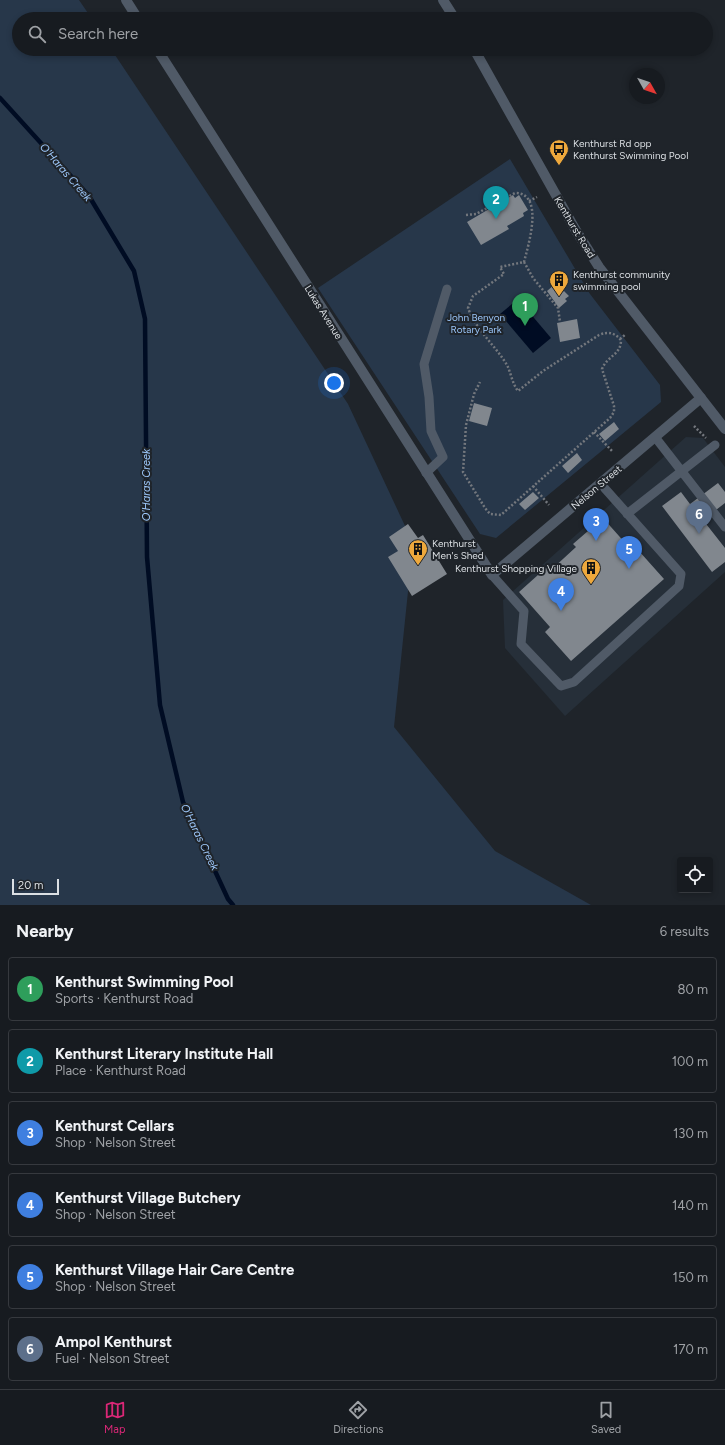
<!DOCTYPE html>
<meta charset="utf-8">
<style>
:root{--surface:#171b20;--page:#24282d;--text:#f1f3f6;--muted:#9ea1a5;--line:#36393e;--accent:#db2777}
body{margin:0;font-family:Figtree,sans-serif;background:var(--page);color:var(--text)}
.controls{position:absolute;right:12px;bottom:12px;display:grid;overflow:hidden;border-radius:4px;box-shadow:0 2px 6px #0003}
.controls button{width:36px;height:36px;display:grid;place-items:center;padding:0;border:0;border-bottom:1px solid var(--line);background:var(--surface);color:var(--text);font:20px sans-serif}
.compass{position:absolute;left:629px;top:68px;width:36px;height:36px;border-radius:50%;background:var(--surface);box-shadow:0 2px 6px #0003;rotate:130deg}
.scale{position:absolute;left:12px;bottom:10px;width:47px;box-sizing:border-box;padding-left:4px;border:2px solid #dbdfe3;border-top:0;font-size:11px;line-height:14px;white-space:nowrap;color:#dbdfe3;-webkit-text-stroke:3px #1f242a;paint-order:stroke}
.you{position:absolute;left:334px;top:383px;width:14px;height:14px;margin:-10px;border:3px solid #fff;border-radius:50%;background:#1a73e8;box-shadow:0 0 0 6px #1a73e833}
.badge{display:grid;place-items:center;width:26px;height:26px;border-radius:50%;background:var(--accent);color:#fff;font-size:13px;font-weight:700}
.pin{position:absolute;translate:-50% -33px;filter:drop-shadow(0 1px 2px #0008)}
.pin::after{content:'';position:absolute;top:21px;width:14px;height:12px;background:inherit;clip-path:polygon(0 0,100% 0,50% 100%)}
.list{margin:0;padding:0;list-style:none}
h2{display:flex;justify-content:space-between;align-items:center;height:52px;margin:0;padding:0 16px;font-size:17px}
h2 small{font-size:13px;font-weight:400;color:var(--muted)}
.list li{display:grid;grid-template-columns:26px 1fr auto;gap:12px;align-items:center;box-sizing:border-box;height:64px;margin:0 8px 8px;padding:0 8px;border:1px solid var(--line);border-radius:4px}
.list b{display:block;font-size:15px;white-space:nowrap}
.list p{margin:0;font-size:13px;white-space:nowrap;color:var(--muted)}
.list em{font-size:13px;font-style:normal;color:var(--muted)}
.icon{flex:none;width:22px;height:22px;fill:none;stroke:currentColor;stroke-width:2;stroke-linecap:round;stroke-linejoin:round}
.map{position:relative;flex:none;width:725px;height:905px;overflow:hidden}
.search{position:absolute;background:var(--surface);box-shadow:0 2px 6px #0003;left:12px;right:12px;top:12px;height:44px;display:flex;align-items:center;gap:10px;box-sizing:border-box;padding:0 14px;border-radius:22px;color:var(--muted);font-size:15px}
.sheet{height:484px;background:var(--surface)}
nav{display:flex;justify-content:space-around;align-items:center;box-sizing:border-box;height:56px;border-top:1px solid var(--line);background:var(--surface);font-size:11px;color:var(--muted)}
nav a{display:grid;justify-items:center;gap:2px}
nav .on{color:var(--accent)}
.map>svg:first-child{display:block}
</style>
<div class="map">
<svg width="725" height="905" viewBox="0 0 725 905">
<rect width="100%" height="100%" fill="#1f242a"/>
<path fill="#262f39" d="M686,437L703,438L725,467V572L565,716L505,648L503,600Z"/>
<path fill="#27374a" d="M0,0H79L92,19H19V49H111L348,404L413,543L394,727L495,851L591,905H0Z
M510,159L590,294L660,385L661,402L496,538L480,534L318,288Z"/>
<path fill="#000c23" d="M518,299L551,338L533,353L500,314Z"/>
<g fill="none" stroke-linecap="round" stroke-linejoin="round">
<path stroke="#000c23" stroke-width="4.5" d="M0,98L89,196L134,271L145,319L147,557L160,705L183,802L228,899L233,905"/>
</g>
<path fill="#81878e" d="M513,195L515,198L519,195L528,210L523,213L524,216L507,226L509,229L481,245L467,222Z
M554,285L561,293L564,291L569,296L565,299L567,301L559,308L547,291Z
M577,319L580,338L560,342L557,323Z
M474,403L492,408L487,426L469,421Z
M614,422L619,429L605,441L599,434Z
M577,453L582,460L568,473L562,466Z
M718,483L725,492V503L703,520L725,548V562L712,572L662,506L681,492L690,504Z
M533,492L539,498L525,510L519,504Z
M603,518L635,554L639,551L664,579L571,661L545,632L550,627L519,592L548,566L551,570L576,547L573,544Z
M408,524L418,538L423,535L447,574L412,596L388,557L398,551L389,537Z"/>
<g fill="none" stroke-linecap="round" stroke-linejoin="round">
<path stroke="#73777d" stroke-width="2.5" stroke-dasharray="2 2" stroke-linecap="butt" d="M529,201L537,197
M466,215L476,214L515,193C545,193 528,246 524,262L500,267L504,274L473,296L468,308C476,330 495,345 507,365C511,373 512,383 518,391L543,371L599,335C608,331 615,333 621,340C621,355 607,356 602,369L614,406V412L610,418L501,515L490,514L485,508L463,472L466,425L474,394L480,382
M524,262L533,278L558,308L560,322
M620,339L626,334
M694,426L706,438
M594,432L613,452
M533,486L549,505"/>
<path stroke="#505a67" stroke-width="9" d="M655,437L725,527
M426,473L443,457L431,431L429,397L424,364L447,289
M627,514L715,445
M492,575L524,611L521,644L561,686L574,682L679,586L681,574L600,483"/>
<path stroke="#505a67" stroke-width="10" d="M126,0L138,19
M157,49L492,575L701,398"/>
<path stroke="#505a67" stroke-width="10" d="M443,0L455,19
M474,49L575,229L599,267L725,429"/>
</g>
<defs>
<symbol id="bus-pin" viewBox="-11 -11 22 30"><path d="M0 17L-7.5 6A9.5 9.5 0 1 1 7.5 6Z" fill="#eea83c" stroke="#1f242a"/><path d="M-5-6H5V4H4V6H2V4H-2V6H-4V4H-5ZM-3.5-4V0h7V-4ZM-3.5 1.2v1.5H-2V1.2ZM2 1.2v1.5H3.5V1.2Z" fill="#111"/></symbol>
<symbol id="building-pin" viewBox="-11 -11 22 30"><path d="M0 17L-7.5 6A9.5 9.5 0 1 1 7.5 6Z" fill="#eea83c" stroke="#1f242a"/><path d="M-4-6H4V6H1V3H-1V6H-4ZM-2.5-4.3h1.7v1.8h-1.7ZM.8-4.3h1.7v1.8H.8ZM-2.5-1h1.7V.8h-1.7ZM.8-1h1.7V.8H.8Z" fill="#111"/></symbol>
</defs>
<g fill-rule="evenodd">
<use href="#bus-pin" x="548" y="138" width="22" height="30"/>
<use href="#building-pin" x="548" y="269" width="22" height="30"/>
<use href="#building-pin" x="407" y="538" width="22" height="30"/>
<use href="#building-pin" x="580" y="557" width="22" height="30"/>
</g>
<g text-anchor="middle" stroke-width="4" stroke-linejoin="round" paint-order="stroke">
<g font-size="10" fill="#dbdfe3" stroke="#1f242a" text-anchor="start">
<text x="573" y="147">Kenthurst Rd opp<tspan x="573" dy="12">Kenthurst Swimming Pool</tspan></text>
<text x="573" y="278">Kenthurst community<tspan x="573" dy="12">swimming pool</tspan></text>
<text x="432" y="547">Kenthurst<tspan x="432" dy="12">Men's Shed</tspan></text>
<text x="577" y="572" text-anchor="end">Kenthurst Shopping Village</text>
</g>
<g font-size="10" fill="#dbdfe3" stroke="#1f242a">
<text transform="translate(575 227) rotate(59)" y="4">Kenthurst Road</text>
<text transform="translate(324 312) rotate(58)" y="4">Lukas Avenue</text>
<text transform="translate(596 487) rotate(-40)" y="4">Nelson Street</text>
</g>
<g font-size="10" fill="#99c3f6" stroke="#1f242a">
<text x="476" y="321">John Benyon<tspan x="476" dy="12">Rotary Park</tspan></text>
</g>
<g font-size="11" font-style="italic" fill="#9ec8fb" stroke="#1f242a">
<text transform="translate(66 172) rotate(49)" y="4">O'Haras Creek</text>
<text transform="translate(146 485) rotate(-90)" y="4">O'Haras Creek</text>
<text transform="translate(200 837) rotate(64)" y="4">O'Haras Creek</text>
</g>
</g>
</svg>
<div class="controls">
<button><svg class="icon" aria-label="locate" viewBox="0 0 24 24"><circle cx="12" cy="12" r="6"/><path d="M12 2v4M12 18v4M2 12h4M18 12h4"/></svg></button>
</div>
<svg class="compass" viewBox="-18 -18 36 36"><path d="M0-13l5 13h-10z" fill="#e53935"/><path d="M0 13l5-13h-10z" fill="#9ea1a5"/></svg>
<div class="scale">20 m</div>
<div class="you"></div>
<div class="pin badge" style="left:525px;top:326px;background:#2e9e5b">1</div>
<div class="pin badge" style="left:496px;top:219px;background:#0f9aa8">2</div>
<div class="pin badge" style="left:596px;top:541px;background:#3f7fe0">3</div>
<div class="pin badge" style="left:561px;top:611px;background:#3f7fe0">4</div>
<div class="pin badge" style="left:629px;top:569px;background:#3f7fe0">5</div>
<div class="pin badge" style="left:699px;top:534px;background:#5c6f8a">6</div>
<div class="search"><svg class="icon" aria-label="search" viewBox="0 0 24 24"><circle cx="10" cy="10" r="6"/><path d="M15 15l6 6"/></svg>Search here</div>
</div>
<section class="sheet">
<h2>Nearby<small>6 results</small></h2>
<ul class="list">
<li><span class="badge" style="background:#2e9e5b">1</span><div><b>Kenthurst Swimming Pool</b><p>Sports · Kenthurst Road</p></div><em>80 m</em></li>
<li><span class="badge" style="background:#0f9aa8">2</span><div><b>Kenthurst Literary Institute Hall</b><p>Place · Kenthurst Road</p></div><em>100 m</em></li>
<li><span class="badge" style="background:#3f7fe0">3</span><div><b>Kenthurst Cellars</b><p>Shop · Nelson Street</p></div><em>130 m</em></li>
<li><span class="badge" style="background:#3f7fe0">4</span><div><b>Kenthurst Village Butchery</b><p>Shop · Nelson Street</p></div><em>140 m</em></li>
<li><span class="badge" style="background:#3f7fe0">5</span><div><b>Kenthurst Village Hair Care Centre</b><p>Shop · Nelson Street</p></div><em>150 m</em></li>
<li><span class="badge" style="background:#5c6f8a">6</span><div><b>Ampol Kenthurst</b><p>Fuel · Nelson Street</p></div><em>170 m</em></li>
</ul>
</section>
<nav>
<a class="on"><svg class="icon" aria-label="map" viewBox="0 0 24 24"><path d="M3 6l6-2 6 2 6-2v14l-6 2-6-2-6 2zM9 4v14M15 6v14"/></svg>Map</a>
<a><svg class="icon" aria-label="directions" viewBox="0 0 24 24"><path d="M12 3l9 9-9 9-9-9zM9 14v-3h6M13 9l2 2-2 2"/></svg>Directions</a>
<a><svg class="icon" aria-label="saved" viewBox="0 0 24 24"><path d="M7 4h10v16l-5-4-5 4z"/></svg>Saved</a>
</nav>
